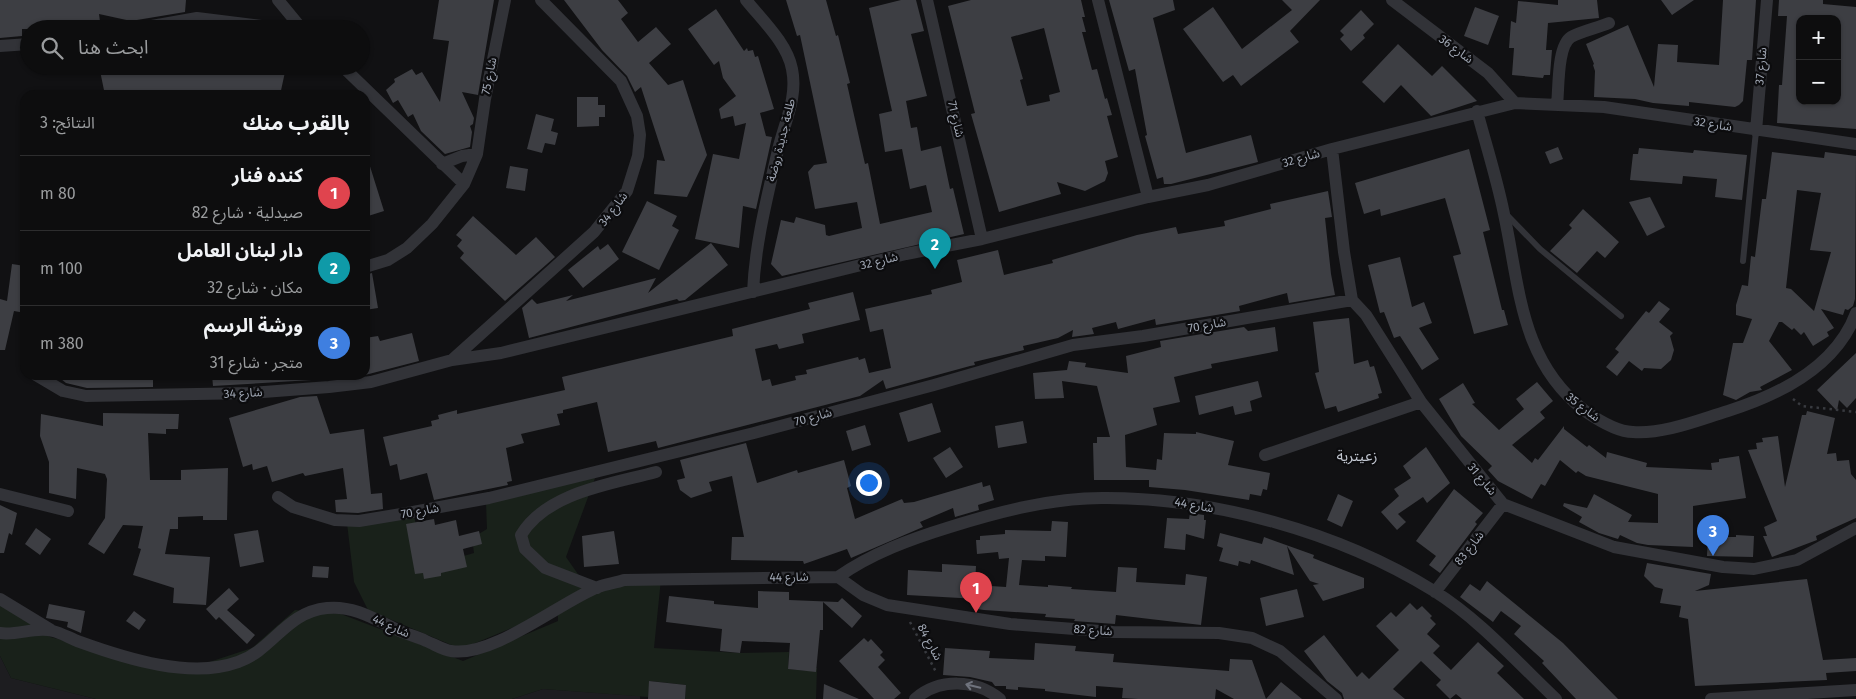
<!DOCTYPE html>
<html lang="ar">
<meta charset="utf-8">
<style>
:root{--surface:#0d0d0e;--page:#161617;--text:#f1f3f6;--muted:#9a9c9e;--line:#2d2d2e;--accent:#ffa51d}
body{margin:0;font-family:"Fira Sans","Noto Sans Arabic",sans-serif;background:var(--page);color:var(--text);direction:rtl}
.controls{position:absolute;right:15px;top:15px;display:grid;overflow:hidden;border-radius:10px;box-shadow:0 1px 4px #0004}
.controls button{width:45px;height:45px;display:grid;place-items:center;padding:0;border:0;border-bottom:1px solid var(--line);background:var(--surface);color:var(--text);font:25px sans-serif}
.you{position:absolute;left:868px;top:482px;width:18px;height:18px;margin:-12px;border:4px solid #fff;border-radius:50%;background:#1a73e8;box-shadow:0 0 0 8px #1a73e833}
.badge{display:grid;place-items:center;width:32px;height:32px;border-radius:50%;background:var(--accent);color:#fff;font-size:16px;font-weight:700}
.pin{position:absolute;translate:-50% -41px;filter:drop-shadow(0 1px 2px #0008)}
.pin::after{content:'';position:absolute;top:26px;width:18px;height:15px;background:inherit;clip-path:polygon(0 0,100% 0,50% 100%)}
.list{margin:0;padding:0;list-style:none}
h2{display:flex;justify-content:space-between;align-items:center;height:65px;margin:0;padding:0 20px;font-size:21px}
h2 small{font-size:16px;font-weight:400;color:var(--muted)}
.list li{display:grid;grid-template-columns:32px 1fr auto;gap:15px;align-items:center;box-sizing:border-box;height:75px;padding:0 20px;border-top:1px solid var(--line)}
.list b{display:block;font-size:19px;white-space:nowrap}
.list p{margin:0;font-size:16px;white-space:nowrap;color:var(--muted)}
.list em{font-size:16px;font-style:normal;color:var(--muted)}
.icon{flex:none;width:28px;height:28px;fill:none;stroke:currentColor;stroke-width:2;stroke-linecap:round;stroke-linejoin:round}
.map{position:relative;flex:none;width:1856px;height:699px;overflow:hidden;direction:ltr}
.search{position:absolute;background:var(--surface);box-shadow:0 1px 4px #0004;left:20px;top:20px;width:350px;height:55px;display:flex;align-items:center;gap:12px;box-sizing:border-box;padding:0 18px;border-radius:28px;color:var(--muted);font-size:19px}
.panel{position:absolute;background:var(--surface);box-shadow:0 1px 4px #0004;left:20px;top:90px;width:350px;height:290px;border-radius:15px;direction:rtl}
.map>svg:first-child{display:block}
</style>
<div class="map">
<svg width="1856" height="699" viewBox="0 0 1856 699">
<rect width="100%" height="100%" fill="#111113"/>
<path fill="#1d1d20" d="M0,656L11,678L96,699H0Z
M543,689L640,696V699H512Z"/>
<path fill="#19211a" d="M598,470L566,557L587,587L661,579L654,648L740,653L789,652L788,669L808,671L809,667L817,668L816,699H685L686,685L650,681L648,697L543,689L512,699H96L11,678L0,656V602L50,637L185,670L252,648L295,610L341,614L463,661L558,621V609L461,649L368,610L354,582L347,523L413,512L422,551L446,561L474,553L472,538L487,529L486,503Z"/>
<path fill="#3d3e43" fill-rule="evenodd" d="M0,0H186L185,12L131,21L99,14L101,29H22V36L0,38Z
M439,0H494L478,95L462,92L474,118L473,124L470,126L472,132L470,147L445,154L421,131L413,114L408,117L398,100L393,103L386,90L395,82L394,79L412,69L416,75L422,72L440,102L449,41L433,39Z
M564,0H618L628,13L621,19L638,42L656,27L671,44L649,63L668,85L683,80L707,155L687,197L654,194L657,160L665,161L641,87L635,92L627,76L602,50Z
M786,0H826L836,36L838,35L850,83L847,84L865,164L868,163L880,224L932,212L926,185L910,189L902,149L885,152L879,114L892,111L869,8L901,0H916L924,31L911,34L927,96L906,101L911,128L917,127L921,151L941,146L950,189L953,188L964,234L782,276L771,264L781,220L794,223L796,217L825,225L826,235L829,236L862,228L857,202L815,209L808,172L814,165L827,163L800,35L797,36Z
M971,0H1081L1085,17H1082L1086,32H1082L1092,70L1097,69L1105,99L1107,98L1112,115L1107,116L1118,157L1105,161L1108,173L1105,181L1085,191L1057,182L1061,194L999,212L971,114L975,113L948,6ZM1044,28L1060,92L1049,95L1050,101L1027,106L1020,80L1023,79L1011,37Z
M1109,0H1173L1175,10L1153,18L1186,153L1251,135L1258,162L1171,184H1164L1163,177L1157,179L1145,136L1147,135L1135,69L1129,71Z
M1282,0H1320L1290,31L1299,42L1241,86L1233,75L1223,82L1183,29L1213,7L1242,49L1292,10Z
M1558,0H1597L1599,18L1548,23L1546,50H1552L1550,75H1544L1543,78L1512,75L1514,48H1509L1511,21L1516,23L1518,1L1558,5Z
M1661,0H1694L1672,15Z
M1723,0H1756L1752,60H1747L1743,101L1739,105L1735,107L1689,102V106L1653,103L1635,99L1594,97L1595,71L1593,65L1594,64L1586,44L1628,25L1654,87L1658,44L1678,45L1677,62L1719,65Z
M1779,0H1823V4L1856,7V129L1777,123L1779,85H1782L1787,16H1778ZM1800,19H1838L1839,101H1800Z
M1475,7L1499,16L1488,45L1464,36Z
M716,9L744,51L747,48L748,51L753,50L755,57L758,56L774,109L760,113L766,136L772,137L756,209L743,206L739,248L695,239L713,154L739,159L746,123L735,126L733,116L721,119L719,109L736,96L723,78L719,61L714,65L688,29Z
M1361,10L1374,24L1363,35L1365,38L1351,51L1340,39L1344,35L1340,31Z
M1398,44L1432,76L1442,66L1477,101L1431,116L1401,85L1384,103L1362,82Z
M99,66H282L285,72L280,95H105Z
M577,97H598V105H605V117H599V126L577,127Z
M536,114L554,119L551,131L558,133L555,145L545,143L542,153L527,149Z
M1558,147L1563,159L1550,164L1545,152Z
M1639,148L1693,153L1694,150L1747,155L1742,200L1715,197L1717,179L1683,176L1682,184L1630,180L1633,154H1638Z
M1469,149L1490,230L1483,232L1502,310H1504L1508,325L1474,334L1453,256L1461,254L1445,198L1381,216L1380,209L1364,214L1355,183Z
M1772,152L1824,158L1825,152L1856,156L1855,299L1853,306L1848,310L1845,309L1843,315L1821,309L1834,328L1827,332L1829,336L1813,346L1804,332L1801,335L1794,328L1792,330L1782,322H1779L1769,341L1792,370L1760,387L1762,390L1750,392L1736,400L1723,395L1733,343H1743L1752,319L1736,315V305L1742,285L1748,286L1751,256L1755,257L1762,199H1766ZM1797,190L1821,193L1810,250L1831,252L1814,311L1791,289L1786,288Z
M365,160H368L384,211L365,217Z
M510,166L528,169L525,191L506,188Z
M1328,191L1332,217L1325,218L1331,274L1335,295L1289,303L1287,293L1239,306L1240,311L1156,325L1155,319L1118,329L1116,322L1092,328L1094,334L1072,337L1073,330L1058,338L1023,346L1024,350L974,362L975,365L970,366L886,389L883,380L860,396L658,448L656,441L608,452L597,402L563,410V413L557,414L560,425L521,434L524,443L506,448L512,481L507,482L508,485L434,500L427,473L400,480L397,464L390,466L383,437L432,426L431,421L439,419L438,415L457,410V414L565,390L562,377L733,336L732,329L810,309L808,303L853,292L860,320L802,334L804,343L779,349L777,344L755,349L762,381L770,379L772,386L796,380L795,376L807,374L806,370L858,357L859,360L865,358L869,373L891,368L883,329L870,332L865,309L932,294L931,290L962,282L957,260L998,250L1004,275L1053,263L1052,260L1137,235L1176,227L1178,234L1225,226L1224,221L1271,209L1270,204Z
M1650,197L1665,227L1647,236L1629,202Z
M647,201L677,216L672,226L679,230L659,270L622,252Z
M1583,209L1619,242L1605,258L1597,251L1577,273L1550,251L1572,228L1569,225Z
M473,216L516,255L536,237L555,257L505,301L460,258L464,253L457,246L462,240L456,235Z
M711,243L728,265L685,300L679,301L677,299L529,338L522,308L532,299L537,304L573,295L566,301L656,278L648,293Z
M608,244L619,259L583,288L568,270L598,246L600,250Z
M1400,257L1412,307L1424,302L1432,323L1419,328L1439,359L1422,370L1400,336L1394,338L1384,312L1380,313L1368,265Z
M12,264L25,266V313L14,311L5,350H0V299L7,301Z
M372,273L378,308L365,310V275Z
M1659,301L1670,309L1659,322L1673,333L1670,336L1674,350L1671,360L1661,369L1644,368L1642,371L1629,361L1617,376L1606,367L1619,352L1615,349L1646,311L1649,313Z
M1349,318L1354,364L1368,360L1370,367L1374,366L1382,393L1378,394L1379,398L1338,412L1336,406L1325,409L1315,373L1319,372L1313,322Z
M1244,327L1248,331L1275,327L1278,351L1211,364L1212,368L1174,377L1180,402L1153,408L1157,425L1125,435L1126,467L1156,470L1157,459L1162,460L1164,433L1196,434V432L1234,441L1228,465L1270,473L1267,490L1263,489L1261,496L1250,494L1249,500L1185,490L1149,487V480H1094L1093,443H1097V437H1110L1097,386L1062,381L1064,398L1035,399L1033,373L1067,370L1069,361L1086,363L1085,367L1128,373L1126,356L1161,347L1160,341Z
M412,333L419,361L365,375V338L378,336L380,341Z
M1856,353V398L1847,408L1839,400L1837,411L1817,390Z
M56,375H153V387L87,388L66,383Z
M212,375H310L312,380L213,386Z
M1258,381L1262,397L1250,401L1252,411L1235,415L1233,406L1199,415L1195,396Z
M1537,382L1553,401L1540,412L1545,418L1512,445L1532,463L1535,458L1538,460L1564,426V429L1587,447L1589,445L1606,458L1607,452L1647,463L1646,467L1712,470L1711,463L1719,462V459L1739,456L1746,498L1693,506V547L1648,545L1637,543L1620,535L1618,539L1599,533L1579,522L1582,517L1563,506L1564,503L1587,508L1594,494L1632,515L1628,522L1658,523V494L1586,476L1578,471L1576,473L1560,460L1545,486L1541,484L1532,499L1498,481L1488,470L1492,466L1461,436L1439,399L1463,383L1475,403L1472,404L1499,430L1524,409L1516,399Z
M317,396L330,434L364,429L371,494L382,493L383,509L358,513L336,512L335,500L347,499L343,468L305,476L303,473L272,482L267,466L253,470L252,464L243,467L229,418L300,397Z
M932,403L941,432L908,442L899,413Z
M1807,411L1835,418L1827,454L1836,453L1837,461L1849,460L1851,474L1856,480V518L1816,536L1817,540L1772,557L1763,536H1767L1764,527L1777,521L1748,450L1757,449L1756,443L1763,442L1762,438L1778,436L1785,487L1802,415H1806Z
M103,413L179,414L178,429H166V434L148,433L150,480H181V470L228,468L227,520H203V516L178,517V529H170L165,554L210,557L206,605L173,603L174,588L133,575L141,549L138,548L143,526L123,525L104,554L88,544L105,518L107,479L105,474L77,468L76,499L49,493V462L40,436L41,414L103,426Z
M1023,421L1027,443L998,448L995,426Z
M865,425L871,445L852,451L846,431Z
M746,443L757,483L797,470L798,473L844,460L851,486L847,488L855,519L902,499L904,503L914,502L982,482L983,487L990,485L994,500L978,505L979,510L955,517L953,508L920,522L923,527L851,558L847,549L804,564L803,561L731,560L732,537H744L732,476L709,482L712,491L691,498L680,490L677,480L685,478L680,460Z
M950,447L963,467L946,478L933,458Z
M1426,447L1450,483L1427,503L1423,497L1398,514L1406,522L1397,530L1381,512L1399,496L1394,489L1411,478L1403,466Z
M1454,489L1483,513L1475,522L1477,524L1440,573L1429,565L1436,556L1416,541Z
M1338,494L1353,501L1342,527L1327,520Z
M0,505L17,513L12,535L9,533L4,553H0Z
M1190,513L1204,515V520H1206L1204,539L1186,534L1185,550L1164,548L1167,518L1189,519Z
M434,519L435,525L456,520L459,536L479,531L482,544L463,549L467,567L441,573V576L424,579L423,573L415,574L406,524Z
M1052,521L1068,522L1066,557L1045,556V561L1022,560L1019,585L1048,587V585L1072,587L1071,589L1116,592L1118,567L1137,568L1136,582L1185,585L1186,574L1207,577L1201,625L1116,615L1115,624L1074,621L1075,619L1045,617L1046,614L984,610L977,609L978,599L907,595L908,570L942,572V564L976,566L975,585L1006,587L1009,558L999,559L998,552L977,554L976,540H980V536L1005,534V530L1051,531Z
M36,528L51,539L40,555L25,544Z
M258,530L264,562L240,567L234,534Z
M614,531L619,564L584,567L582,536Z
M1220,533L1262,544L1264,537L1314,555L1313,558L1364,578V588L1323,601L1313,585L1319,584L1310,581L1287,546L1294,575L1251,560L1250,564L1239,561L1238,566L1219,561L1223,548L1217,546Z
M1736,535L1754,536L1753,557L1707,556L1708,537H1736Z
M1647,563L1711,574L1709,585L1695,591L1807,579L1823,660L1856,658V671L1826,673L1827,680L1695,686L1688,619L1679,617L1681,606L1660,603L1663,589L1655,587L1644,576Z
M313,566L329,567L328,578L312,577Z
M1487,581L1563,643L1618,699H1576L1542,663L1544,661L1514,634L1521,626L1501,611L1493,622L1460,597L1470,584L1480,591Z
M229,588L239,599L227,610L255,635L247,644L219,617L216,620L206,609Z
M1297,589L1304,617L1266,626L1260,598Z
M758,591L789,592V600L838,602L842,598L862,616L852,628L823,602V630H820L816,672L788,669L790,643L742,641L740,653L720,651L722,629L666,622L669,596L714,601V604L758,608Z
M1410,603L1417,610L1422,606L1432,616L1430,618L1436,624L1427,634L1440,646L1433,653L1451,670L1478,642L1504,666L1497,673L1524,699H1462L1456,694L1450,699L1436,685L1441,680L1421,661L1393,689L1405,699H1344L1342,693L1327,681L1304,651L1324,635L1357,677L1362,672L1369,679L1399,650L1376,626L1391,612L1396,617Z
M49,604L85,611L81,633L67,627L68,622L46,618Z
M134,611L146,620L139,630L126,621Z
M864,638L868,642L871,639L883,652L880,655L885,660L878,667L901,693L894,699H874L839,661Z
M1035,643L1076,646L1075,651L1114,654L1113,662L1229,671L1230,659L1252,660L1266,699H1234L1216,689L1215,699H1138L1122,698L1123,688L1096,686V697L1045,691V689L1018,687V690L1006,689V686H995L992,682L970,677L943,675L945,648L990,651L989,658L1034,660Z
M649,681L686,685L685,699H648Z
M1281,682L1302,699H1266Z
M824,684L859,699H823Z"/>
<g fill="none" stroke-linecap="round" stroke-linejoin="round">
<path stroke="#383a3f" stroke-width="2.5" stroke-dasharray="2.5 4" stroke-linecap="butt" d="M1793,399L1802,406L1856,412
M910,622L936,672"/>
<path stroke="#323338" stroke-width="6" d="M1506,214L1540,249L1621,316
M1743,261L1756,131"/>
<path stroke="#323338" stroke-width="12" d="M278,0L302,29
M746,0C762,20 787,43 792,69C798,98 784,123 778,150C767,198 755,244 753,292
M927,0L982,239
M1098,0L1148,197
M1392,0L1488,73L1515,103
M135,29L197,18L285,29
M0,46L29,44
M342,66L464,184
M1557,105C1559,88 1557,46 1571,37C1582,31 1597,28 1609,23
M1477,111C1486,145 1497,179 1504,214C1520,288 1520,361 1585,411C1598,420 1617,432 1633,432C1665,434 1698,420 1728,411C1779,395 1836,367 1856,313
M1756,131L1767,0
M1332,149L1344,252L1352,300L1366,315L1421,402L1503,504L1614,547L1723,567L1754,569L1797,560L1856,528
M442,164L462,156L477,154
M365,267L388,260L407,248L432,224L464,184L477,154L485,99L505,0
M452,360L594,232L627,191L638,156L640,135L637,116L621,81L541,0
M36,375L63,391L86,396L252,393L329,387L371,382L452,360L501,353L906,254L982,239L1148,197L1208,185L1332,149L1515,103L1604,107L1856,144
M1265,455L1421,402
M0,494L68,511
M278,497L293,507L335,520L359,521L413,512L489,498L754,433L934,385L1073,345L1143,336L1352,300
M838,577L863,595L887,605L1010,624L1113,632L1219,633L1252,638L1280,651L1336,699
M597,588L545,568L525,549L521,535C547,492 612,484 656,472
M1435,592L1503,504
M0,599L51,630
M0,633C17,636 36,626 53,631C62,633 71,639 80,642C127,659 191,679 238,662C273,650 286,612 327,608C355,605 378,621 402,632C410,635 418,637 426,641C434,644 443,650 451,651C492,658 559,603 598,587C606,584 615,583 624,580L838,577C872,553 911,539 950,527C998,512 1051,498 1102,498C1213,497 1339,532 1434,591C1479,619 1517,662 1556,699
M915,699C939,678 976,679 1000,699
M1711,699L1856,690"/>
</g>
<defs><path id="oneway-shaft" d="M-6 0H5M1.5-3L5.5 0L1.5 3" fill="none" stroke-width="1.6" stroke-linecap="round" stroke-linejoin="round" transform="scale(1.25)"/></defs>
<use stroke="#6f737d" href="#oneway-shaft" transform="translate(973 686) rotate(-167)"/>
<g text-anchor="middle" stroke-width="4.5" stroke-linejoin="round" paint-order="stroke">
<g font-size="12" fill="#a1a8b5" stroke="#0c0c0e">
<text transform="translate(1456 49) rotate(36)" y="4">شارع 36</text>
<text transform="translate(1761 66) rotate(-85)" y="4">شارع 37</text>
<text transform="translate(489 76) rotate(-79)" y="4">شارع 75</text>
<text transform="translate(956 119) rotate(77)" y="4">شارع 71</text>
<text transform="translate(1713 124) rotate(9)" y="4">شارع 32</text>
<text transform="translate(781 140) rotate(-76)" y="4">طلعة جديدة روضة</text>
<text transform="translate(1301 158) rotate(-16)" y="4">شارع 32</text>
<text transform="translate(613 209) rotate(-53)" y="4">شارع 34</text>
<text transform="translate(879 261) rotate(-14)" y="4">شارع 32</text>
<text transform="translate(1207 325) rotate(-10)" y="4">شارع 70</text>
<text transform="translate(243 393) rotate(-3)" y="4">شارع 34</text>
<text transform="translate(1583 407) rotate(37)" y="4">شارع 35</text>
<text transform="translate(813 417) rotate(-15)" y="4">شارع 70</text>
<text transform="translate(1482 479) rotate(50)" y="4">شارع 31</text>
<text transform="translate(1194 505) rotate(10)" y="4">شارع 44</text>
<text transform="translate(420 511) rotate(-10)" y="4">شارع 70</text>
<text transform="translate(1469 548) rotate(-52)" y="4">شارع 83</text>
<text transform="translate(789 577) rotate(-1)" y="4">شارع 44</text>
<text transform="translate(391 626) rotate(24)" y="4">شارع 44</text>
<text transform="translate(1093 630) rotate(4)" y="4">شارع 82</text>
<text transform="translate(930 642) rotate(62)" y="4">شارع 84</text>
</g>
<g font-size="15" fill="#c2c7d1" stroke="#0c0c0e">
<text x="1357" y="461">زعيترية</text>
</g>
</g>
</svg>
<div class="controls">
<button>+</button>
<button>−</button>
</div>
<div class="you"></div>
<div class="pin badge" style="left:976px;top:613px;background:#e0444e">1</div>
<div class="pin badge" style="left:935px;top:269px;background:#0f9aa8">2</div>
<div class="pin badge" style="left:1713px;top:556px;background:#3f7fe0">3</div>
<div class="search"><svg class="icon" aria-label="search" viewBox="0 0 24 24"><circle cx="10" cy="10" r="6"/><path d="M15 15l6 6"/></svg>ابحث هنا</div>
<section class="panel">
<h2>بالقرب منك<small>النتائج: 3</small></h2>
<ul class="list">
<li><span class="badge" style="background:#e0444e">1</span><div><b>كنده فنار</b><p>صيدلية · شارع 82</p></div><em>80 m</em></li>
<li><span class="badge" style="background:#0f9aa8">2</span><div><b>دار لبنان العامل</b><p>مكان · شارع 32</p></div><em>100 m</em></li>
<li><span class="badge" style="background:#3f7fe0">3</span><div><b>ورشة الرسم</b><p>متجر · شارع 31</p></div><em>380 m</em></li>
</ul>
</section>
</div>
